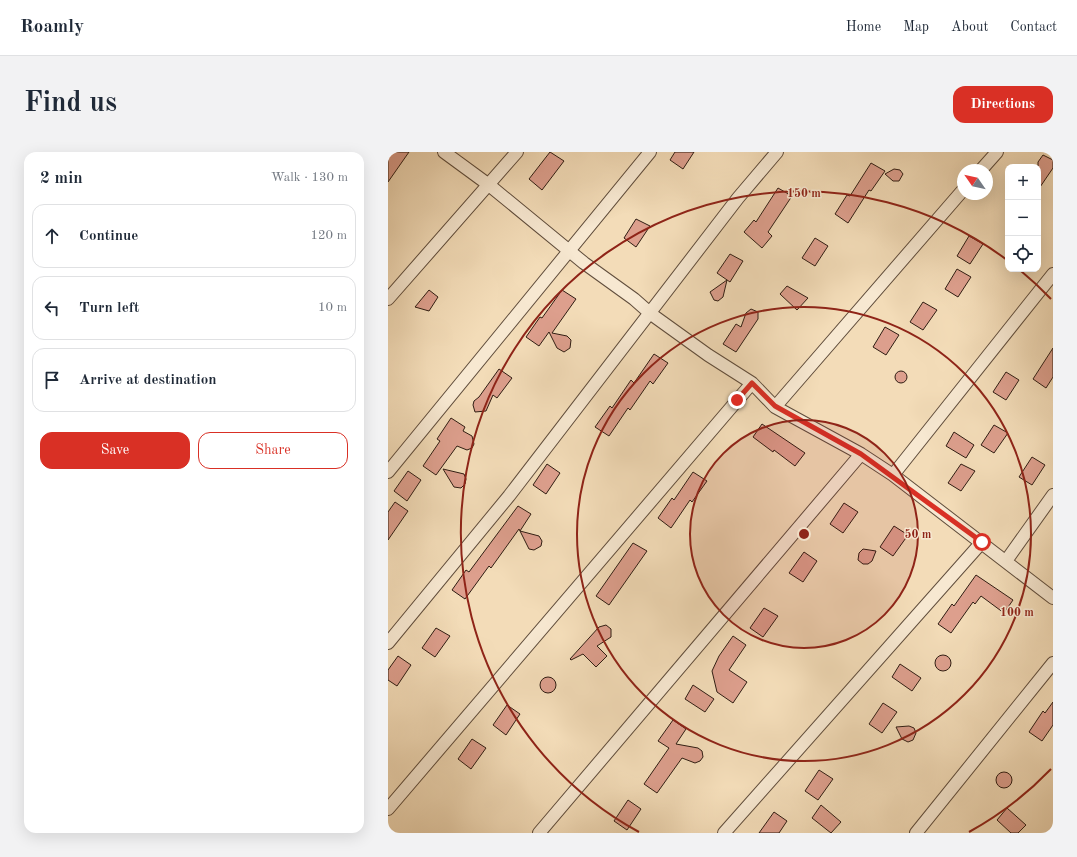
<!DOCTYPE html>
<meta charset="utf-8">
<style>
:root{--surface:#fff;--page:#f2f2f3;--text:#1f2937;--muted:#747a83;--line:#e0e1e3;--accent:#d93025}
body{margin:0;font-family:"Old Standard TT",serif;background:var(--page);color:var(--text)}
.controls{position:absolute;right:12px;top:12px;display:grid;overflow:hidden;border-radius:8px;box-shadow:0 4px 16px #0002}
.controls button{width:36px;height:36px;display:grid;place-items:center;padding:0;border:0;border-bottom:1px solid var(--line);background:var(--surface);color:var(--text);font:20px sans-serif}
.compass{position:absolute;left:569px;top:12px;width:36px;height:36px;border-radius:50%;background:var(--surface);box-shadow:0 4px 16px #0002;rotate:304deg}
.stop{position:absolute;width:12px;height:12px;margin:-9px;border:3px solid #d93025;border-radius:50%;background:#fff}
.stop.end{background:#d93025;border-color:#fff;box-shadow:0 1px 4px #0008}
.list{margin:0;padding:0;list-style:none}
h2{display:flex;justify-content:space-between;align-items:center;height:52px;margin:0;padding:0 16px;font-size:17px}
h2 small{font-size:13px;font-weight:400;color:var(--muted)}
.list li{display:grid;grid-template-columns:26px 1fr auto;gap:12px;align-items:center;box-sizing:border-box;height:64px;margin:0 8px 8px;padding:0 8px;border:1px solid var(--line);border-radius:12px}
.list b{display:block;font-size:15px;white-space:nowrap}
.list em{font-size:13px;font-style:normal;color:var(--muted)}
.actions{display:flex;gap:8px;padding:12px 16px}
.actions a{flex:1;padding:9px 0;border:1px solid var(--accent);border-radius:12px;text-align:center;font-size:14px;color:var(--accent)}
.actions .main{background:var(--accent);color:#fff}
.icon{flex:none;width:22px;height:22px;fill:none;stroke:currentColor;stroke-width:2;stroke-linecap:round;stroke-linejoin:round}
.map{position:relative;flex:none;width:665px;height:681px;overflow:hidden;border-radius:12px}
header{display:flex;align-items:center;gap:24px;box-sizing:border-box;height:56px;padding:0 20px;background:var(--surface);border-bottom:1px solid var(--line)}
header strong{font-size:19px}
nav{display:flex;gap:22px;margin-inline-start:auto;font-size:14px}
.intro{display:flex;align-items:center;justify-content:space-between;box-sizing:border-box;height:96px;padding:0 24px}
h1{margin:0;font-size:28px}
.button{padding:10px 18px;border-radius:12px;background:var(--accent);color:#fff;font-size:14px;font-weight:700}
main{display:flex;gap:24px;padding:0 24px}
aside{flex:1;background:var(--surface);border-radius:12px;box-shadow:0 4px 16px #0002}
.map>svg:first-child{display:block}
</style>
<header>
<strong>Roamly</strong>
<nav><a>Home</a><a>Map</a><a>About</a><a>Contact</a></nav>
</header>
<div class="intro"><h1>Find us</h1><a class="button">Directions</a></div>
<main>
<aside>
<h2>2 min<small>Walk · 130 m</small></h2>
<ul class="list">
<li><svg class="icon" aria-label="ahead" viewBox="0 0 24 24"><path d="M12 20V5M6 11l6-6 6 6"/></svg><div><b>Continue</b></div><em>120 m</em></li>
<li><svg class="icon" aria-label="left" viewBox="0 0 24 24"><path d="M17 20v-9H6M10 6l-5 5 5 5"/></svg><div><b>Turn left</b></div><em>10 m</em></li>
<li><svg class="icon" aria-label="arrive" viewBox="0 0 24 24"><path d="M6 21V4h12l-3 4 3 4H6"/></svg><div><b>Arrive at destination</b></div></li>
</ul>
<div class="actions"><a class="main">Save</a><a>Share</a></div>
</aside>
<div class="map">
<svg width="665" height="681" viewBox="0 0 665 681">
<rect width="100%" height="100%" fill="#f3dcb8"/>
<filter id="stains"><feTurbulence type="fractalNoise" baseFrequency=".005" numOctaves="4"/><feColorMatrix values="0 0 0 0 .2 0 0 0 0 .09 0 0 0 0 .02 0 0 0 .5 -.17"/></filter>
<radialGradient id="worn" r=".72"><stop offset=".6" stop-color="#630" stop-opacity="0"/><stop offset="1" stop-color="#630" stop-opacity=".3"/></radialGradient>
<path fill="#dd9f8d" stroke="#2f1d13" d="M3,0H21L0,30V4Z
M162,0L176,9L154,38L141,27Z
M287,0H306L295,17L282,8Z
M655,3L665,8V16L650,38V10Z
M483,11L497,19L483,39L481,38L460,71L447,62L459,43L462,44Z
M506,17L512,18L515,22L511,29H505L497,22Z
M390,36L404,44L380,80L384,84L374,96L356,80L366,68L368,70Z
M248,67L262,74L248,95L236,86Z
M581,84L595,92L582,112L569,104Z
M427,86L440,94L427,114L414,106Z
M342,102L355,109L342,130L329,121Z
M569,117L583,125L570,145L557,137Z
M339,128L335,145L330,149L326,148L322,140Z
M399,134L420,146L409,158L392,142Z
M41,138L50,145L41,159L27,155Z
M174,138L188,147L164,181L179,184L183,188L182,196L176,200L169,196L161,180L151,194L138,185L152,165L154,166Z
M535,150L549,158L535,178L522,170Z
M363,157L370,160V167L348,200L335,192L348,172L353,175L358,161Z
M497,175L511,183L498,203L485,195Z
M665,196V225L658,236L645,227Z
M266,202L280,211L265,232L262,229L242,258L240,256L221,284L207,275L222,254L224,256L243,228L246,231Z
M111,217L124,226L109,246L105,243L98,259L87,260L85,253L86,249L91,245Z
M507 225a6 6 0 1 1 12 0a6 6 0 1 1-12 0Z
M618,220L631,228L618,248L605,240Z
M63,266L77,275L75,279L84,284L86,292L84,296L79,298L69,294L48,323L35,314L52,289L49,287Z
M374,272L417,301L407,314L386,298L385,300L365,285Z
M606,273L620,281L606,301L593,293Z
M566,280L586,293L578,306L558,294Z
M644,305L657,313L644,333L631,325Z
M159,312L172,321L158,342L145,333Z
M573,312L587,319L573,339L560,331Z
M55,317L76,322L78,327L77,332L73,336L66,335Z
M20,319L33,328L19,349L6,339Z
M305,320L319,329L304,350L302,348L283,376L270,366L284,346L286,348Z
M7,350L20,359L0,388V360Z
M456,351L470,360L455,381L442,372Z
M130,354L143,362L132,379L151,384L154,389L153,394L146,398L141,397L131,377L103,416L101,414L77,447L64,438L78,418L81,420Z
M506,374L520,383L505,404L492,395Z
M245,391L259,399L221,453L208,444Z
M475,397L488,399L484,409L480,412H475L470,408L471,401Z
M416,400L429,409L415,430L401,421Z
M588,423L625,448L616,461L593,444L587,452L585,450L563,481L550,472L564,452L566,454Z
M376,456L390,464L375,485L362,476Z
M218,473L223,477V485L209,494L219,504L208,515L195,502L183,508L182,507L211,475Z
M48,476L62,484L47,505L34,496Z
M345,484L358,493L341,518L359,530L345,551L329,540L324,519L331,504Z
M547 511a8 8 0 1 1 16 0a8 8 0 1 1-16 0Z
M10,504L23,513L9,534L0,528V518Z
M512,512L533,526L524,539L504,525Z
M152 533a8 8 0 1 1 16 0a8 8 0 1 1-16 0Z
M305,533L326,547L317,560L297,547Z
M665,550V573L654,589L641,580L655,559L657,561Z
M495,551L509,560L494,581L481,572Z
M119,553L132,562L118,583L105,573Z
M285,568L298,577L288,592L310,596L314,599L315,605L312,609L307,611L294,606L269,641L256,632L281,596L270,589Z
M521,574L526,576L528,581L525,588L520,590L514,587L508,575Z
M84,587L98,596L83,617L70,607Z
M431,618L445,627L430,648L417,639Z
M608 628a8 8 0 1 1 16 0a8 8 0 1 1-16 0Z
M240,648L253,657L239,678L226,669Z
M433,653L453,670L443,681L424,666Z
M619,656L638,673L630,681H623L609,668Z
M386,660L399,669L391,681H371Z"/>
<g fill="none" stroke-linecap="round" stroke-linejoin="round">
<defs>
<path id="minor" d="M56,0L101,33L196,111L246,147L263,162L320,203L364,231L387,255L473,302L505,323L665,446
M593,18L609,0
M0,147L129,0
M387,255L575,38
M0,320L262,0
M505,323L665,122
M618,409L665,343
M0,491L121,344L350,46L389,0
M0,657L364,231
M151,681L473,302
M336,681L594,390
M528,681L665,511"/>
</defs>
<use href="#minor" stroke="#604d3c" stroke-width="14"/>
<use href="#minor" stroke="#f7e8d1" stroke-width="12"/>
</g>
<g fill="none" stroke-linecap="round" stroke-linejoin="round">
<path stroke="#d93025" stroke-width="5" d="M349,248L364,231L387,254L473,302L594,390"/>
</g>
<circle cx="416" cy="382" r="114" fill="#8f2418" fill-opacity=".12"/>
<g fill="none" stroke="#8f2418" stroke-width="2">
<circle cx="416" cy="382" r="114"/>
<circle cx="416" cy="382" r="227"/>
<path d="M663 617A341 341 0 0 1 581 680M251 680A341 341 0 1 1 619 108M633 119A341 341 0 0 1 663 147"/>
</g>
<circle cx="416" cy="382" r="6" fill="#8f2418" stroke="#f7e8d1" stroke-width="2"/>
<g font-size="12" text-anchor="middle" font-weight="bold" fill="#8f2418" stroke="#f7e8d1" stroke-width="3" stroke-linejoin="round" paint-order="stroke">
<text x="416" y="45">150 m</text>
<text x="530" y="386">50 m</text>
<text x="629" y="464">100 m</text>
</g>
<rect width="100%" height="100%" filter="url(#stains)"/>
<rect width="100%" height="100%" fill="url(#worn)"/>
</svg>
<div class="controls">
<button>+</button>
<button>−</button>
<button><svg class="icon" aria-label="locate" viewBox="0 0 24 24"><circle cx="12" cy="12" r="6"/><path d="M12 2v4M12 18v4M2 12h4M18 12h4"/></svg></button>
</div>
<svg class="compass" viewBox="-18 -18 36 36"><path d="M0-13l5 13h-10z" fill="#e53935"/><path d="M0 13l5-13h-10z" fill="#747a83"/></svg>
<div class="stop" style="left:594px;top:390px"></div>
<div class="stop end" style="left:349px;top:248px"></div>
</div>
</main>
